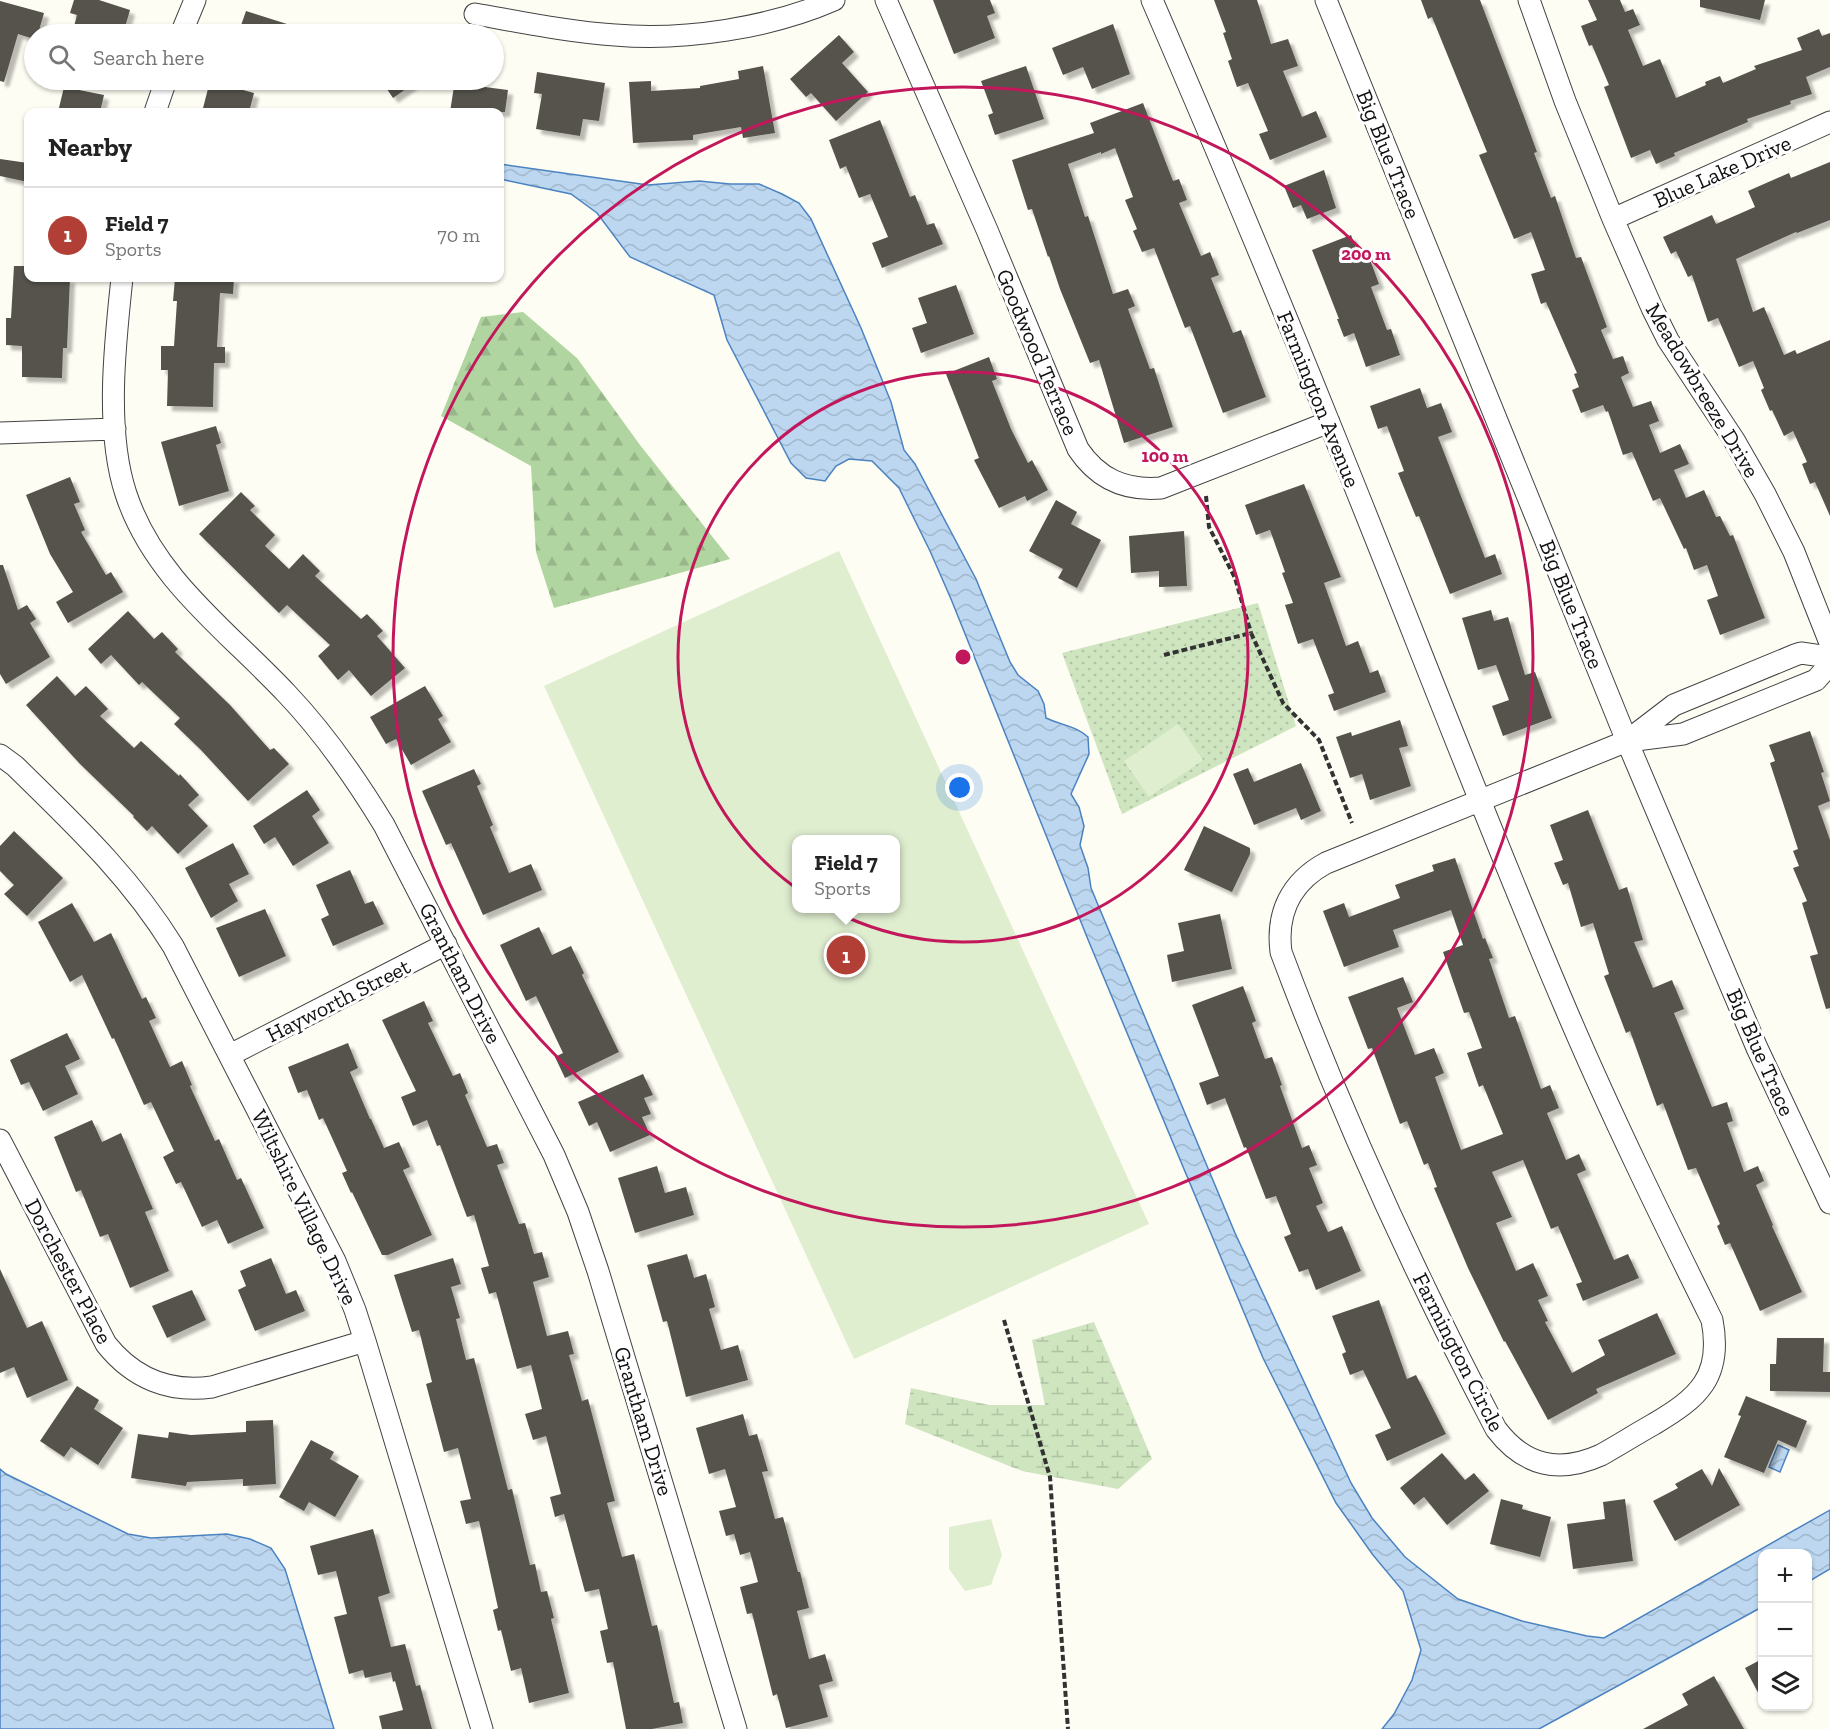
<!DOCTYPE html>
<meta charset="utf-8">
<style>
:root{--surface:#fff;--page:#f2f2f2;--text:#222;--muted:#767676;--line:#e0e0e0;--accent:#b23f35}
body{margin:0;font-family:"Zilla Slab",serif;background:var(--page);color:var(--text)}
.controls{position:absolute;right:18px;bottom:18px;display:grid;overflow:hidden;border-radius:12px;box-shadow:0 2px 4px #0004}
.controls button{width:54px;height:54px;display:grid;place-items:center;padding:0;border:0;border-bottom:2px solid var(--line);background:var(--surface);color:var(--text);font:30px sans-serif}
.you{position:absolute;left:960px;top:788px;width:21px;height:21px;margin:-15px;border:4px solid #fff;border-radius:50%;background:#1a73e8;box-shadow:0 0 0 9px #1a73e833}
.badge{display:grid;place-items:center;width:39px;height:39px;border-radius:50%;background:var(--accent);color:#fff;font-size:20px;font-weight:700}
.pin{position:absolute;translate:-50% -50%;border:3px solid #fff;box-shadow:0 2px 6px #0006}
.popup{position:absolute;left:792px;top:835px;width:108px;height:78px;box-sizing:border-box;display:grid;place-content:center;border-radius:12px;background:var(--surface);filter:drop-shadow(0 2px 4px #0005);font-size:20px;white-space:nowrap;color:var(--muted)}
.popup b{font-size:22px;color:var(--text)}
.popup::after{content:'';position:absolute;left:50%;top:100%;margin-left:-12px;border:12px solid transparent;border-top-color:var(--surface)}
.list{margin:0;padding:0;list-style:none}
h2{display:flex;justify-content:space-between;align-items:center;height:78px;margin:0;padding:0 24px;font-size:26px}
h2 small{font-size:20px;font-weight:400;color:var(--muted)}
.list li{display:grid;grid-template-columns:39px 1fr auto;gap:18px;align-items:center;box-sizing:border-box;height:96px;padding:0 24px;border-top:2px solid var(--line)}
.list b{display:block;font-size:22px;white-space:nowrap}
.list p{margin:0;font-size:20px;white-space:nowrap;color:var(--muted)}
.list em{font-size:20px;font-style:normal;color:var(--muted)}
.icon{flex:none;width:33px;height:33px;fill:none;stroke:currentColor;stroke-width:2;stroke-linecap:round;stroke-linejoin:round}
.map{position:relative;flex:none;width:1830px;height:1729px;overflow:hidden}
.search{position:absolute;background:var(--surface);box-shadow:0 2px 4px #0004;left:24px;top:24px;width:480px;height:66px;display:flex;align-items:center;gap:15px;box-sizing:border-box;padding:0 21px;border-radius:33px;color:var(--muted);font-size:22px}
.panel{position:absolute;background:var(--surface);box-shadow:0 2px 4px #0004;left:24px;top:108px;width:480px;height:174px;border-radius:12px}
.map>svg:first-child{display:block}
</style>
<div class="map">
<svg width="1830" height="1729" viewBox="0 0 1830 1729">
<defs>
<pattern id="grass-dots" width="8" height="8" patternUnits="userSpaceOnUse" patternTransform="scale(1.5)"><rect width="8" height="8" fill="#cee5c0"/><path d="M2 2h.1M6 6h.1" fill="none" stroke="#b0c3a4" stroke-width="1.8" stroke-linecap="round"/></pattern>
<pattern id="forest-firs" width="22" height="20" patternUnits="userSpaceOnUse" patternTransform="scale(1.5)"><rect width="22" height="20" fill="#b1d5a0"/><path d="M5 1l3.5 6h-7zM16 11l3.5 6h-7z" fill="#97b689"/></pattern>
<pattern id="wetland-marsh" width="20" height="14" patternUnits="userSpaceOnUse" patternTransform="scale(1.5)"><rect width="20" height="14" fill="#cee5c0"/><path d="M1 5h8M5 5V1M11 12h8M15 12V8" fill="none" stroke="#b0c3a4"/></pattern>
<pattern id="water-waves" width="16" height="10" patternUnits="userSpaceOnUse" patternTransform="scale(1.5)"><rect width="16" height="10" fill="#bdd7f0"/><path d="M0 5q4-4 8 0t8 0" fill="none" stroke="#a1b8cd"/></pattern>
<filter id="shadow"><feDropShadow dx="5" dy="5" stdDeviation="1.5" flood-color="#0004"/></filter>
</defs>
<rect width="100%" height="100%" fill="#fefdf3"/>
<path fill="url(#grass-dots)" d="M1258,603L1296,726L1122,814L1062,653Z"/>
<path fill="url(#forest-firs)" d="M523,312L577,358L640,445L730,559L554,608L536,552L531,466L441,416L481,317Z"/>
<path fill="url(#wetland-marsh)" d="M1094,1322L1152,1459L1118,1489L1022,1471L905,1424L911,1388L989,1405H1045L1032,1340Z"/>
<path fill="#e0eed0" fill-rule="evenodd" d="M839,551L1149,1224L854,1359L544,686ZM796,840H896V908H796Z
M1178,724L1203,760L1149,797L1124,761Z
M991,1519L1002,1555L991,1585L965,1591L949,1569V1527Z"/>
<path fill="url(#water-waves)" stroke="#4b83c0" stroke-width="1.5" d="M500,164L648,185L699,181L730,184H759L782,194L799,203L811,219L861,328L891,402L904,450L915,464L976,579L1010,662L1018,675L1038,691L1044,704L1046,718C1061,725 1076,726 1088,737L1089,754L1071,794L1079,807L1084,826L1080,845L1088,868L1091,888L1235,1233L1351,1483L1372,1518L1405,1557L1458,1599L1522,1621L1587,1636L1604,1638L1830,1510V1569L1808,1582V1554H1762V1607L1539,1729H1382L1394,1714L1412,1680L1421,1650L1403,1591L1373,1555L1336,1503L1263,1358L1089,942L951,599L930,551L899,488L872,461L849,459L836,466L825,481L806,478L791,463L727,340L714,295L630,257L597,213L571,194L500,179Z
M1778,1445L1789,1450L1780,1472L1769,1467Z
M0,1469L6,1474L128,1534L151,1538L227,1534L250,1539L271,1548L285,1569L334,1729H0Z"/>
<path fill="#57524d" filter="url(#shadow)" d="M74,0H99L130,10L123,34H72L77,15L70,13Z
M933,0H990L995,13L987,16L995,38L954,54Z
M1214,0H1257L1271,44L1288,39L1298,66L1283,71L1302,117L1316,111L1327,137L1270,160L1259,134L1268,131L1248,83L1237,87L1228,61L1232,59L1223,33L1226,32Z
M1421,0H1480L1525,119L1537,152L1534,153L1551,198L1555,196L1576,258L1581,257L1607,327L1601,330L1613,359L1623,356L1629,373L1621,377L1633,407L1651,401L1659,421L1649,425L1660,453L1680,444L1689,464L1674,470L1686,498L1704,490L1716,517L1720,516L1730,536L1733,535L1765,618L1720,635L1707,600L1718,596L1707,565L1694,570L1686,548L1684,549L1660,498L1653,501L1632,452L1623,455L1608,411L1606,412L1603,405L1581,413L1572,390L1579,387L1574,374L1577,373L1546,302L1541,304L1531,274L1545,270L1531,232L1514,239L1479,155L1487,152L1432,17L1428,19Z
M1588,0H1620L1625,12L1633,9L1640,25L1628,30L1643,66L1660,59L1676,98L1706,85L1705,82L1720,76L1723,83L1756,69L1754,66L1802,50L1797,38L1819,29L1822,36L1830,33V67L1806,77L1812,94L1790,101L1791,104L1747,119L1748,122L1674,153L1675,156L1656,164L1650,150L1631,158L1604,87L1609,85L1592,45L1589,46L1581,26L1597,20Z
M1700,0H1765L1760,20L1700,7Z
M0,1L44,13L38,34H34V39L18,34L4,82L0,81Z
M246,11L309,31V34H238Z
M1113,24L1130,74L1092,89L1083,67L1063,75L1052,48Z
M839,35L854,52L842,63L868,92L836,121L811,93L806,97L790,79Z
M763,66L775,133L743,138L741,127L693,135V140L633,143L629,82L651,81V91L700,88V86L739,79L738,71Z
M1026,66L1044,119L995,135L988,115L993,113L981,81Z
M537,72L605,83L599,121L583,119L580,136L536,129L542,94L534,93Z
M381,80H419L393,98Z
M455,80H478L477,86L508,90L505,112H450Z
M210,81L254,93L249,112H202Z
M64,87L104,95L100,112H58Z
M1143,103L1173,181L1179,179L1187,200L1179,203L1201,256L1210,252L1219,275L1211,278L1233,333L1241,330L1266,397L1223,413L1190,326L1185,328L1154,248L1142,252L1133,231L1137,229L1125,200L1133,197L1115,148L1101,154V152L1068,164L1085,217L1088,216L1113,294L1128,289L1135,306L1128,309L1150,369L1154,368L1173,427L1124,443L1099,360L1090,363L1060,289L1049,256L1048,257L1032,209L1028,210L1012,160L1094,133L1090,123Z
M880,120L910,197L915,195L927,225L934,223L943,244L882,268L872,243L888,237L870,194L859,198L846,166L840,169L829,140Z
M0,159L28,163V182L0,176Z
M1830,162V220L1797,233L1796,232L1736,259L1753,312L1764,307L1784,355L1795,350L1797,354L1830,340V516L1815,482L1810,484L1802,464L1807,462L1793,431L1784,436L1772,410L1770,411L1761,390L1764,388L1753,361L1739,367L1718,318L1708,322L1692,275L1688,277L1676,251L1671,254L1663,237L1712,215L1716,224L1755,207L1748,191L1789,173L1791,178Z
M1324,170L1336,208L1307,219L1301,205L1293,208L1284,186Z
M1351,235L1361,261L1369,257L1379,284L1371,287L1387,330L1391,329L1400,355L1366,367L1354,333L1344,337L1337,319H1339L1312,250Z
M14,266H28V278H70L67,348H63L62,378L22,377V346L6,345V318H11Z
M175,278H234L233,294L220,293L217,347H225V363H214L213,407L167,406L168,370H161V346H174L177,301H173Z
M956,285L974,334L921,353L912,328L927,323L918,298Z
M989,357L997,379L992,381L1011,429L1028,463L1032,460L1048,490L1027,501L1025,496L999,508L974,460L979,458L946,374Z
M1420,388L1427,408L1441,403L1452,432L1438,437L1485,558L1495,554L1502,574L1450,594L1419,516L1416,517L1398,473L1404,471L1387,426L1378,429L1370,406Z
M216,426L221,443L216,445L229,491L179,506L161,442Z
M70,477L80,502L74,504L85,530L81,532L106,575L111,572L123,592L68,623L56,602L73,592L50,554L26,495Z
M1304,484L1341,577L1324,583L1346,646L1358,641L1370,673L1378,670L1386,692L1334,711L1328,695L1334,693L1313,639L1298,644L1285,605L1293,603L1282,573L1285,572L1270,530L1256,535L1245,505Z
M241,492L255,506L250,510L275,535L265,546L289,569L303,554L320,571L315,576L361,619L367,614L383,631L377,636L405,668L371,696L349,670L338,680L318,656L330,645L287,605L279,613L199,534Z
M1056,500L1077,512L1071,524L1101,540L1077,588L1058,578L1063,569L1029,551Z
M1184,531L1187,586L1159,587V571L1131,573L1129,536Z
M0,565H3L18,610L27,605L36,619L30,623L50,657L6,684L0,674Z
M1491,610L1494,621L1508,617L1525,675L1535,672L1552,718L1503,736L1492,706L1509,700L1496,665L1478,670L1462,618Z
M128,611L154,639L162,632L178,649L175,652L230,705L270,750L274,748L289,764L248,801L201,750L174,724L180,718L142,682L139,685L111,655L101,664L88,649Z
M57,676L75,696L86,686L108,709L100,716L134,748L141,741L179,776L180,774L199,795L188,805L208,826L178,854L152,826L147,831L133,817L134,816L80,764L26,705Z
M425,686L443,716L438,719L451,742L411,765L396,739L386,744L370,717Z
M1400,720L1408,746L1399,748L1411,786L1370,800L1362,774L1350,778L1336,737L1351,732L1352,736Z
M1810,731L1824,772L1821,773L1830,801L1818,806L1830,840V1008L1826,1009L1810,956L1818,954L1802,903L1807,901L1793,868L1799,866L1793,851L1798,849L1770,763L1775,761L1769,745Z
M1301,763L1321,811L1301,820L1296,808L1254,825L1233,774L1248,768L1254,782Z
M474,769L481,784L477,786L493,825L490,827L509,873L531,864L542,890L483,915L451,843L446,845L422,791Z
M307,790L320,810L312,816L329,843L293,866L275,837L264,844L253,826Z
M1588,810L1619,890L1627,887L1643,940L1634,942L1653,988L1672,980L1684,1009L1674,1013L1712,1107L1727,1102L1733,1121L1727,1123L1744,1172L1758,1166L1764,1181L1756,1185L1773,1225L1772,1226L1802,1292L1760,1311L1730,1243L1725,1245L1717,1226L1720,1224L1696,1168L1688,1170L1663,1103L1657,1106L1630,1031L1626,1033L1604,976L1609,974L1593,923L1581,927L1568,883L1563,885L1554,863L1563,860L1550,825Z
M1204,826L1250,848V854L1232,892L1184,870Z
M14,831L63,878L27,916L4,894L14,885L0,871V846Z
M233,843L249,874L229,884L238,901L211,918L185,868Z
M1455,858L1483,939L1485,938L1493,958L1489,959L1509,1018L1515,1016L1541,1089L1550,1085L1559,1108L1547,1113L1566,1160L1579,1154L1586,1170L1577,1174L1614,1260L1628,1254L1639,1278L1583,1301L1576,1284L1582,1282L1558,1226L1551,1229L1523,1160L1492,1172L1512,1217L1496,1223L1516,1271L1533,1263L1548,1296L1538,1300L1548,1321L1545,1322L1572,1373L1605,1355L1598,1340L1657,1313L1676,1354L1596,1389L1598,1393L1548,1420L1505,1341L1504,1342L1468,1268L1434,1188L1437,1187L1428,1163L1424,1165L1407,1121L1400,1124L1372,1048L1368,1049L1348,997L1403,977L1413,1002L1397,1008L1415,1055L1434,1048L1444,1073L1435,1077L1461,1150L1503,1134L1483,1085L1479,1087L1467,1053L1482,1048L1469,1012L1464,1013L1443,952L1463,945L1451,910L1393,930L1399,947L1344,967L1323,911L1344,903L1349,917L1400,898L1395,885L1434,871L1432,865Z
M350,870L365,904L373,901L384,924L333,946L321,919L329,915L316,885Z
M72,903L94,942L111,933L142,999L146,997L156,1018L149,1021L170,1067L182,1061L192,1085L190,1086L215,1141L219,1139L237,1180L241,1178L264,1228L228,1244L217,1220L202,1227L181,1182L176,1184L163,1157L174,1151L151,1102L144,1105L114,1038L112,1039L82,975L70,982L38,922Z
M265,909L286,956L239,977L216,928Z
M1220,914L1232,969L1172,982L1167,955L1184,951L1178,923Z
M539,927L552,955L571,946L584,973L582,975L619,1052L565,1078L555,1057L563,1053L536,996L526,1001L500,945Z
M1243,986L1256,1021L1252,1023L1265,1059L1272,1057L1282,1085L1280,1086L1302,1148L1309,1145L1317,1165L1309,1168L1323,1203L1316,1206L1328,1232L1342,1226L1361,1271L1316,1290L1308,1269L1299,1272L1284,1237L1291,1234L1276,1196L1266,1199L1246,1147L1244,1148L1225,1098L1207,1105L1199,1083L1219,1076L1192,1005Z
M424,1001L433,1021L428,1023L453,1076L460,1073L468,1093L465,1095L487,1147L497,1144L504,1163L497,1165L519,1224L525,1223L534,1254L542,1252L549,1277L533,1282L547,1336L568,1331L574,1354L569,1355L582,1401L588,1399L615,1501L607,1503L622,1557L634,1554L652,1626L657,1625L674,1703L679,1702L683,1723L652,1729H626L613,1662L607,1663L600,1631L608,1629L599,1589L585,1592L564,1514L555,1517L550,1497L561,1494L546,1436L533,1440L525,1414L542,1409L531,1365L517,1369L496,1292L489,1294L481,1268L489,1266L474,1215L467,1217L440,1145L437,1146L427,1120L413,1126L401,1097L416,1091L382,1020Z
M67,1033L80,1059L65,1066L78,1094L43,1111L29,1082L21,1085L10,1060Z
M348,1043L358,1068L350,1072L370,1119H371L384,1148L399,1142L410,1167L403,1170L432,1235L388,1255H382L352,1192L351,1193L342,1173L347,1171L323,1118L319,1120L307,1090L298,1093L288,1067Z
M643,1074L653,1095L644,1098L651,1114L642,1117L650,1135L610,1152L597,1122L589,1126L578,1102Z
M92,1120L102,1142L121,1133L153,1209L145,1212L169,1271L130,1288L108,1234L100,1237L81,1190L76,1192L54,1137Z
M657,1166L665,1193L686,1187L694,1215L635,1233L618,1178Z
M687,1254L694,1278L706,1274L715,1307L709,1309L721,1350L738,1345L748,1380L686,1397L667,1321L663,1322L647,1265Z
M271,1258L286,1294L296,1290L305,1311L255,1331L238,1290L246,1286L240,1271Z
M453,1258L461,1284L451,1287L460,1318L456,1319L466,1360L474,1358L508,1490L512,1489L530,1565L535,1564L541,1592L547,1591L554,1618L551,1619L569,1693L529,1703L521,1668L511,1671L501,1630L498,1631L493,1610L498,1608L479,1521L466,1524L460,1501L471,1499L458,1448L444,1452L426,1384L432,1382L419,1330L412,1332L394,1275Z
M0,1269L27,1328L42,1321L68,1380L27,1398L14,1367L0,1373Z
M192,1290L206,1320L167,1338L152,1306Z
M1379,1300L1407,1379L1416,1375L1446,1434L1387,1461L1375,1435L1391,1428L1363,1370L1350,1375L1342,1354L1346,1352L1332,1316Z
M1777,1338H1824L1823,1372H1830V1392L1770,1391V1364H1776Z
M77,1386L99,1400L94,1409L123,1428L98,1465L71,1447L64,1457L40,1441Z
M1746,1396L1807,1421L1796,1448L1778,1440L1764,1473L1724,1457L1741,1416L1738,1415Z
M743,1414L749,1436L757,1434L768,1471L762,1472L775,1519L783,1517L798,1572H800L809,1608L797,1611L809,1659L825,1654L833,1681L819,1685L828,1717L786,1728L777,1694L773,1696L752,1613L747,1614L740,1587L758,1582L750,1552L740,1555L734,1534L726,1536L719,1511L736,1507L725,1469L709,1474L696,1428Z
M273,1420L276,1484L243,1486V1479L187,1482L186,1486L131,1478L138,1434L168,1438L169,1432L191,1435L246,1432V1421Z
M311,1440L334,1452L330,1459L359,1476L335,1517L309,1502L304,1511L279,1497Z
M1442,1453L1465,1480L1474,1473L1489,1491L1447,1525L1424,1497L1414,1505L1400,1488Z
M1719,1468L1740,1505L1675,1541L1653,1501L1678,1488L1675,1484L1702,1469L1712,1486Z
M1501,1499L1523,1505L1522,1509L1551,1517L1540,1557L1490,1544Z
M1625,1499L1633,1561L1573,1569L1567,1524L1605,1519L1603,1502Z
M373,1529L390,1593L378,1597L391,1647L405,1644L416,1686L420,1685L432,1729H382L379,1716L403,1710L395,1681L393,1682L391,1672L365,1678L363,1670L349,1674L334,1617L347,1614L336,1571L318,1575L310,1546Z
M1762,1659V1700L1745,1668Z
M1714,1676L1744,1729H1643L1688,1705L1682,1694Z"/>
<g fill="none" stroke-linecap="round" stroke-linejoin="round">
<defs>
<path id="minor" d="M886,0L987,230L1078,449C1098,479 1125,491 1161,488L1329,422
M1152,0C1213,141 1273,283 1330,425C1409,619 1483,815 1565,1007C1610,1113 1661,1217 1712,1320C1723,1377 1698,1398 1654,1424C1636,1434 1619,1445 1601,1455C1559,1474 1524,1466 1496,1429C1415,1275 1342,1115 1281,952C1276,913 1291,882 1326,863L1627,741L1674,705L1795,655L1801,653L1830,657
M1326,0L1627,741L1757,1048L1830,1203
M1529,0L1565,101L1613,219L1652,308L1668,340L1734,440L1765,494L1794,552L1830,643
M475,14C521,22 568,32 615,35C684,41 770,28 834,0
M181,34L195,0
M155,112L166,80
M1613,219L1830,122
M122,278C115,343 105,431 126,494C154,579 228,631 287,694C325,734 356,779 384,825L554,1155L578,1212L598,1271L736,1729
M0,433L115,429
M1628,741L1683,734L1816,680L1830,664
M0,755L15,766C74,824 129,875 173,946L335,1261L355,1310L365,1341L482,1729
M230,1055L446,944
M0,1140L106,1344C133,1378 169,1393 212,1387L365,1341"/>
</defs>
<use href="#minor" stroke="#434343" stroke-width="23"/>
<path stroke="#323232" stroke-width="4" stroke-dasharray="6 3" stroke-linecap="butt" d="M1206,496L1209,527L1235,578L1251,633
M1164,655L1251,633L1283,703L1319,740L1352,823
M1004,1320L1050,1477L1068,1729"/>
<use href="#minor" stroke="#fff" stroke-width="21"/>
</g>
<g fill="none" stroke="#c2185b" stroke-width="3">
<circle cx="963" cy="657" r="285"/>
<circle cx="963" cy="657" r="570"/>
</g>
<g text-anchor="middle" stroke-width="6" stroke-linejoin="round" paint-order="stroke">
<g font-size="22" fill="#101010" stroke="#fff">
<text transform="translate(1389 154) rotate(68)" y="8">Big Blue Trace</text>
<text transform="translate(1722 171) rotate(-24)" y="8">Blue Lake Drive</text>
<text transform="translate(1038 352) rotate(67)" y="8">Goodwood Terrace</text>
<text transform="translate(1703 390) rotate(59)" y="8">Meadowbreeze Drive</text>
<text transform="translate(1319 399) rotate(68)" y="8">Farmington Avenue</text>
<text transform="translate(1572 604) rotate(68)" y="8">Big Blue Trace</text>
<text transform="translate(461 973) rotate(63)" y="8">Grantham Drive</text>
<text transform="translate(338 1000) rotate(-27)" y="8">Hayworth Street</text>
<text transform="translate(1761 1052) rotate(66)" y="8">Big Blue Trace</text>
<text transform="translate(305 1207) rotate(64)" y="8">Wiltshire Village Drive</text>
<text transform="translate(69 1271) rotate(62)" y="8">Dorchester Place</text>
<text transform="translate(1459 1352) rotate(63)" y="8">Farmington Circle</text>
<text transform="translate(644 1421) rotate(73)" y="8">Grantham Drive</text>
</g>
</g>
<circle cx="963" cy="657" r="9" fill="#c2185b" stroke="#fff" stroke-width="3"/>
<g font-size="18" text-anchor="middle" font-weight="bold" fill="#c2185b" stroke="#fff" stroke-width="6" stroke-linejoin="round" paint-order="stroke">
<text x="1366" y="260">200 m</text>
<text x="1165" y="462">100 m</text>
</g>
</svg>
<div class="controls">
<button>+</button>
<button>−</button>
<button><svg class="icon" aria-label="layers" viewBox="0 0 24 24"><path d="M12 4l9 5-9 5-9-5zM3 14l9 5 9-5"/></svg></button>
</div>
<div class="you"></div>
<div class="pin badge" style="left:846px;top:955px">1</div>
<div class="popup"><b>Field 7</b>Sports</div>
<div class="search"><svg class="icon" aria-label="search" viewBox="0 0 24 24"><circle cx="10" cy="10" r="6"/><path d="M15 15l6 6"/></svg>Search here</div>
<section class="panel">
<h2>Nearby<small></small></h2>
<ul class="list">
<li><span class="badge">1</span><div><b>Field 7</b><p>Sports</p></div><em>70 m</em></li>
</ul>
</section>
</div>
